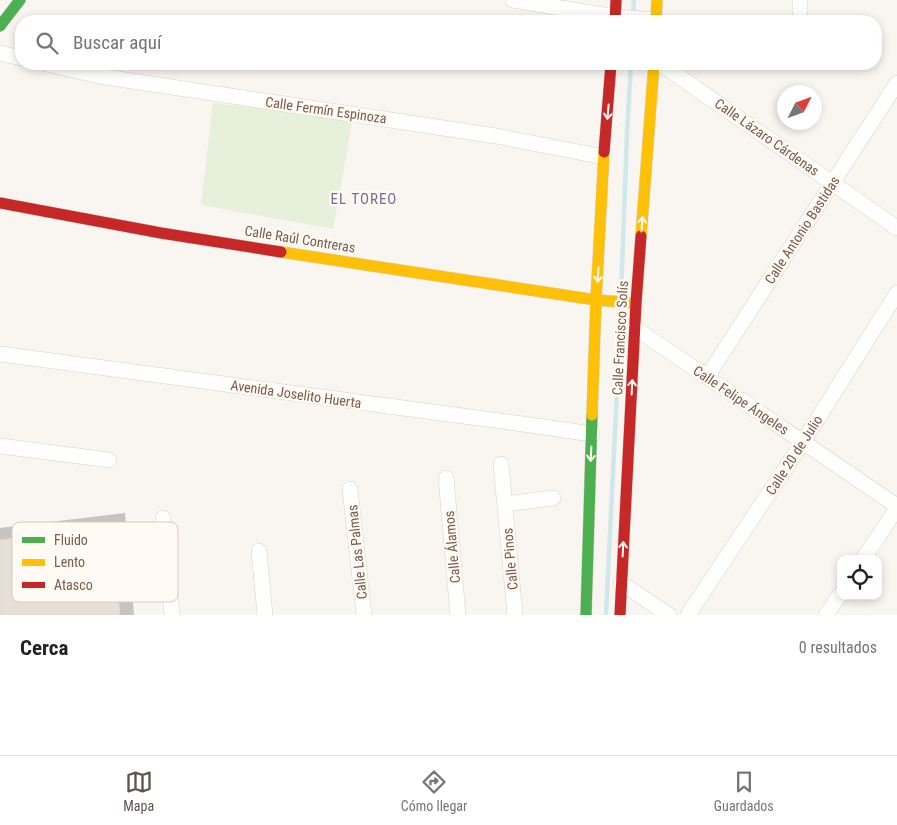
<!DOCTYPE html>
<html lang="es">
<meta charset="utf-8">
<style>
:root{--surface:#fff;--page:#f6f6f6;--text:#222;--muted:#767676;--line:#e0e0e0;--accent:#5d544f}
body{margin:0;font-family:"Roboto Condensed",sans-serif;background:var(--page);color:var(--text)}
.controls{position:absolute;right:15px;bottom:15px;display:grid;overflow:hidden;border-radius:10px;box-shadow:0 2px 8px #0003}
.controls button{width:45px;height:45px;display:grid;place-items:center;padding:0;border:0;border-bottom:1px solid var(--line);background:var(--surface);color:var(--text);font:25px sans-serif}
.compass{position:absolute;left:777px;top:85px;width:45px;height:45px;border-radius:50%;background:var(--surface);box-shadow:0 2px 8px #0003;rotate:48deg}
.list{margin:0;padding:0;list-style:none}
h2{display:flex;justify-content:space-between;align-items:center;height:65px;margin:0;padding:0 20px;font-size:21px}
h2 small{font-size:16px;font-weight:400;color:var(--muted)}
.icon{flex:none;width:28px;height:28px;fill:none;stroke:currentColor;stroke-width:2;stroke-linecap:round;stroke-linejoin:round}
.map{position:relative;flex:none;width:897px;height:615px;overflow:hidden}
.search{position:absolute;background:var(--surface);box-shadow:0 2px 8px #0003;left:15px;right:15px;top:15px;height:55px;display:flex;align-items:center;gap:12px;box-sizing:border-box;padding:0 18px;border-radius:20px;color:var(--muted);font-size:19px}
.sheet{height:140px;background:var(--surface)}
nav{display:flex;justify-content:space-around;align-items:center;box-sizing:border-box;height:70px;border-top:1px solid var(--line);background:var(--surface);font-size:14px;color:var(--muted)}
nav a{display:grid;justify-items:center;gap:2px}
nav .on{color:var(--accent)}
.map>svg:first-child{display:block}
</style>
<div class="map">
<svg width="897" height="615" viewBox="0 0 897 615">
<rect width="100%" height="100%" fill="#f9f5f0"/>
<path fill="#e7f0db" d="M213,103L353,118L333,229L201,205Z"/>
<path fill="#0003" d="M125,513L134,615H0V528Z"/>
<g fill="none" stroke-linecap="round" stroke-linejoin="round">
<path stroke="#d0e8ea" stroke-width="4.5" d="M633,15L634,0
M621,296L627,133L631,64
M606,615L621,309"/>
</g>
<path fill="#e6ded7" stroke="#e2d8d2" d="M111,526L120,615H0V540Z"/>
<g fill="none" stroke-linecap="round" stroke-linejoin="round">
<defs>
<path id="street" d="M513,0L615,17L656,20
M800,0V10
M0,53L21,58
M47,64L99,76L496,136L604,157
M661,64L897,228
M635,328L897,506
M0,354L403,408L523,424L592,434
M707,377L897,83
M0,446L109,460
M501,464L515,615
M446,478L458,615
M350,489L364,615
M505,504L553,498
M163,518L172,615
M259,551L265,615
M863,559L897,508
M621,583L669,615
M688,615L803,442L897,293
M826,615L841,593"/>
<path id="fast" d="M0,26L20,0
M586,615L592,415"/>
<path id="slow" d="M656,21L657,0
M641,236L654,64
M281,252L596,300L636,303
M592,415L596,300L604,152"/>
<path id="jam" d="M615,21L616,0
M604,152L611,64
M0,203L161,233L281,252
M620,615L636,303L641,236"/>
</defs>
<use href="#street" stroke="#d7d1cb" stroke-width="16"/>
<use href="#fast" stroke="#d9d2cb" stroke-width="12"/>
<use href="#slow" stroke="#d9d2cb" stroke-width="12"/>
<use href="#jam" stroke="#d9d2cb" stroke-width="12"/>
<use href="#street" stroke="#fefefd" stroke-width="15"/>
<use href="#fast" stroke="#4caf50" stroke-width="11"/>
<use href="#slow" stroke="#ffc107" stroke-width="11"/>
<use href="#jam" stroke="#c62828" stroke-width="11"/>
</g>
<defs><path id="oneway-shaft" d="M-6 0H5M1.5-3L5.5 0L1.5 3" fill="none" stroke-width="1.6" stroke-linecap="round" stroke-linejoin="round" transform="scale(1.25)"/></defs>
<g stroke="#fffaf3">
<use href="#oneway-shaft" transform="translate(608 112) rotate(95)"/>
<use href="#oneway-shaft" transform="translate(642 224) rotate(-86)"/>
<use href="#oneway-shaft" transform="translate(598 275) rotate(93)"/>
<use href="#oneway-shaft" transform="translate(632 387) rotate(-87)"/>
<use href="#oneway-shaft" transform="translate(591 454) rotate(93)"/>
<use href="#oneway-shaft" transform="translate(623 549) rotate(-87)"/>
</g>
<g text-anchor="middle" stroke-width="4.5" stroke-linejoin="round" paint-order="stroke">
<g font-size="14" fill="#7a5c4d" stroke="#fffaf3">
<text transform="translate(326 110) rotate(8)" y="5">Calle Fermín Espinoza</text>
<text transform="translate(767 137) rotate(35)" y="5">Calle Lázaro Cárdenas</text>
<text transform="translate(802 230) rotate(-57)" y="5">Calle Antonio Bastidas</text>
<text transform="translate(300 239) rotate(9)" y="5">Calle Raúl Contreras</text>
<text transform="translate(620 338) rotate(-87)" y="5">Calle Francisco Solís</text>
<text transform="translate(296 394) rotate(8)" y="5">Avenida Joselito Huerta</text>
<text transform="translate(741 400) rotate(34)" y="5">Calle Felipe Ángeles</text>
<text transform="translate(794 455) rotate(-57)" y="5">Calle 20 de Julio</text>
<text transform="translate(452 547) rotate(-95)" y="5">Calle Álamos</text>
<text transform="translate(357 552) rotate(-96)" y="5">Calle Las Palmas</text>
<text transform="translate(510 559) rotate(-95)" y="5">Calle Pinos</text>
</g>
<g font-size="15" letter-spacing="1" fill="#846695" stroke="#fffaf3">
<text x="364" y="204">EL TOREO</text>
</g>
</g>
<rect x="12" y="522" width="166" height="80" rx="8" fill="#fffaf3" stroke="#d7cbc1" stroke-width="1"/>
<rect x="22" y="537" width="23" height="6" fill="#4caf50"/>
<rect x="22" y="559" width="23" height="7" fill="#ffc107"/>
<rect x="22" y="582" width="23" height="6" fill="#c62828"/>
<g font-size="14" fill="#7a5c4d">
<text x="54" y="545">Fluido</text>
<text x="54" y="567">Lento</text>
<text x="54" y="590">Atasco</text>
</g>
</svg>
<div class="controls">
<button><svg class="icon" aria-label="locate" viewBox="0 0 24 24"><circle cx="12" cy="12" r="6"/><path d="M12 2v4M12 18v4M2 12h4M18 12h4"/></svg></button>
</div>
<svg class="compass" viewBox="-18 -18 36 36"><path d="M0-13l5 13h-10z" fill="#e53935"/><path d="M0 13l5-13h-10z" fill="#767676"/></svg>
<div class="search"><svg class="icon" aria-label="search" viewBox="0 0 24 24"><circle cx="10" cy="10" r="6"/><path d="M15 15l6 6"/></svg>Buscar aquí</div>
</div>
<section class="sheet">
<h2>Cerca<small>0 resultados</small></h2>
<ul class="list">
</ul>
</section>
<nav>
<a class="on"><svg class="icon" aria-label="map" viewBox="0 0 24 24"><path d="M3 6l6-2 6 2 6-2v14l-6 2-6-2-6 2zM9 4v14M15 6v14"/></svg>Mapa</a>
<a><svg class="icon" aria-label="directions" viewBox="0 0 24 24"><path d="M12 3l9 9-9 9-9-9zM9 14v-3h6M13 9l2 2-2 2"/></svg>Cómo llegar</a>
<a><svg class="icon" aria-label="saved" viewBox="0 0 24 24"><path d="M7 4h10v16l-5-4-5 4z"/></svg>Guardados</a>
</nav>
